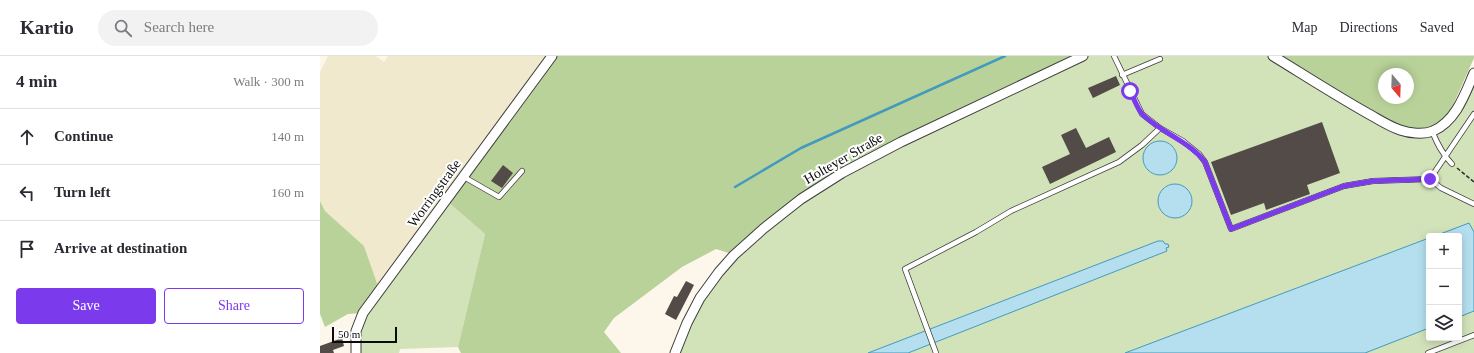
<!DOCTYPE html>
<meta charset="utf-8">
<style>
:root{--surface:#fff;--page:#f2f2f3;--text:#2b2b33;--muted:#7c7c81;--line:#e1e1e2;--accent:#7c3aed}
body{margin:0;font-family:Georgia,serif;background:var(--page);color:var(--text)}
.controls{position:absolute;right:12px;bottom:12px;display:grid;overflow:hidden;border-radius:4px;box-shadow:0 2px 10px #0003}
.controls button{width:36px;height:36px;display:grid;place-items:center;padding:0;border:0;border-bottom:1px solid var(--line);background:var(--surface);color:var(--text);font:20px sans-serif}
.compass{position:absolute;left:1058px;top:12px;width:36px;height:36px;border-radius:50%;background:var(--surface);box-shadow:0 2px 10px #0003;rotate:161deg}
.scale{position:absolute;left:12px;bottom:10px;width:65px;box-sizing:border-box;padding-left:4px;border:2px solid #0b0b0b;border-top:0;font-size:11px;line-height:14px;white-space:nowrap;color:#0b0b0b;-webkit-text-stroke:3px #fff;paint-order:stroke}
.stop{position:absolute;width:12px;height:12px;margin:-9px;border:3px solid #7c3aed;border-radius:50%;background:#fff}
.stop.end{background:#7c3aed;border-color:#fff;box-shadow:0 1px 4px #0008}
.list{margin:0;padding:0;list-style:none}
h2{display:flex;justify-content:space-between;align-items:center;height:52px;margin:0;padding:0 16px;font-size:17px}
h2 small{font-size:13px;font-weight:400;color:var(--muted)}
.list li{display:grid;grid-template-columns:26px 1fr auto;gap:12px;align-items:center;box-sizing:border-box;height:56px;padding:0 16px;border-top:1px solid var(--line)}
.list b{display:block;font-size:15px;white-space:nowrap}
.list em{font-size:13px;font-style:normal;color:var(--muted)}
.actions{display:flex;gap:8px;padding:12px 16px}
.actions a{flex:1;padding:9px 0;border:1px solid var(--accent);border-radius:4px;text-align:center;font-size:14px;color:var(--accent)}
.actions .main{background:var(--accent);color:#fff}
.icon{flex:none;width:22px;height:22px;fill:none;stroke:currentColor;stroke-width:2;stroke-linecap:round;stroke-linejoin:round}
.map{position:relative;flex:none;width:1154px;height:297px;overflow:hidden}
header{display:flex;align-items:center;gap:24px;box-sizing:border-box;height:56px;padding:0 20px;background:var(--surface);border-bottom:1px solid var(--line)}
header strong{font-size:19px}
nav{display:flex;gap:22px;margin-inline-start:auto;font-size:14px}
.search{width:280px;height:36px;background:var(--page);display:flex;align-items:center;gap:10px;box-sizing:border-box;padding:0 14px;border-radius:22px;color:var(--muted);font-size:15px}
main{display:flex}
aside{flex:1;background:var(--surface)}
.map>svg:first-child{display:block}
</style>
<header>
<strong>Kartio</strong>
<div class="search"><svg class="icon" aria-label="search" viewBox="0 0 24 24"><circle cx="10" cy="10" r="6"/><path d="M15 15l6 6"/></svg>Search here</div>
<nav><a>Map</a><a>Directions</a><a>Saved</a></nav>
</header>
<main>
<aside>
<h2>4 min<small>Walk · 300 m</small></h2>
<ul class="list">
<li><svg class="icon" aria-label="ahead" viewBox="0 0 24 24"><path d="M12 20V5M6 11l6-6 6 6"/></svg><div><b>Continue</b></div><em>140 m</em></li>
<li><svg class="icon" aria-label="left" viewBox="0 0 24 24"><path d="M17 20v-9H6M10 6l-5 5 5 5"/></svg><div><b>Turn left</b></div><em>160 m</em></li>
<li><svg class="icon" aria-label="arrive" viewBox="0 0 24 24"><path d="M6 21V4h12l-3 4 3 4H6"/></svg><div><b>Arrive at destination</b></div></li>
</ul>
<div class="actions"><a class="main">Save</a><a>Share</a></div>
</aside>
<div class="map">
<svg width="1154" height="297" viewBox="0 0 1154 297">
<rect width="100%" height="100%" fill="#fdf7eb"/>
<path fill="#f0e9ce" d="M8,0H56L64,6L68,0H227L160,88L59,233L44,190L5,155L0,145V16Z"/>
<path fill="#d3e3b9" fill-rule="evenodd" d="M769,0H951L1111,78L1154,26V297H356L367,267L415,200L487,143L521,120L620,70ZM1109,180H1139V282H1109Z
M129,147L165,178L138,291L80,293L79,297H38L40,267Z"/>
<path fill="#b9d29a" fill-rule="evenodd" d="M236,0H757L521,114L412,198L396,193L362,211L294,262L284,276L301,297H141L138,291L165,178L129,147Z
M956,0H1154V2L1129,58L1111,73L1101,74L1079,72ZM1064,18H1088V42H1064Z
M0,145L5,155L44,190L59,233L42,257L28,258L5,271L0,258Z"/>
<path fill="#b5dfef" stroke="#4499be" d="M823 102a17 17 0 1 1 34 0a17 17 0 1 1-34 0Z
M838 145a17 17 0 1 1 34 0a17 17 0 1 1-34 0Z
M1149,167L1154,176V255L1139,261V180H1115Z
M1109,182V272L1045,297H805Z
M838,185H843L845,188H848L849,191L846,192L847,195L588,297H548Z"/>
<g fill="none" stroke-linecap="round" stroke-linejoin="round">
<path stroke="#4499be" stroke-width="2.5" d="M415,131L481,92L685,0"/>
</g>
<path fill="#524b48" d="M796,20L800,29L773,42L768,32Z
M1002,66L1020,117L987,129L990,138L946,154L944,147L911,159L891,106Z
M756,72L766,92L789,81L796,96L730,128L722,111L750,98L741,79Z
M183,109L193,117L182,132L171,125Z
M366,225L374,229L356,264L345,258L354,240L357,241Z
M22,282L24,290L13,294L14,297H0V290Z"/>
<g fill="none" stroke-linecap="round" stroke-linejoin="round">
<defs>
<path id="service" d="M794,0L822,58L840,72L863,85L879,98L885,106L911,173L1024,130L1053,125L1110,123L1121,132L1154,148
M802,19L840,3
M1112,75C1117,87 1122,98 1132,108
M144,121L179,141L202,115
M1110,123L1154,58
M616,297L585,213L656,176L691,155L799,106L822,89L840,72
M1108,297L1154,279"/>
<path id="minor" d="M953,0C984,19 1015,39 1047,57C1058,63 1068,70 1080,74C1089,77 1103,79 1113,75C1136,65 1145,38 1154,17
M36,297V275L43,257L232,0
M355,297L367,267L380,242L399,216L414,199L443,173L481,143L522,117L581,86L763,0"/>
</defs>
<use href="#service" stroke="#3e3e3e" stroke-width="6"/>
<use href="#minor" stroke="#3e3e3e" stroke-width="11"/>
<path stroke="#2d2d2d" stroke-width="1.5" stroke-dasharray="4 2" stroke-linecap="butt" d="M1137,112L1154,126"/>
<use href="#service" stroke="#fff" stroke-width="4.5"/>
<use href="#minor" stroke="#fff" stroke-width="9"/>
</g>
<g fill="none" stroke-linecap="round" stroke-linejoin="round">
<path stroke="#7c3aed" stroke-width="5" d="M810,35C814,42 817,53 823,59C842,77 869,85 885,106L911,173L1024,130L1053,125L1110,123"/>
</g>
<g text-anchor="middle" stroke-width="4" stroke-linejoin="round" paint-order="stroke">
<g font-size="14" fill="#0b0b0b" stroke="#fff">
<text transform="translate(523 102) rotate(-30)" y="5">Holteyer Straße</text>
<text transform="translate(114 137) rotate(-54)" y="5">Worringstraße</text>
</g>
</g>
</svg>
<div class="controls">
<button>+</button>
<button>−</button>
<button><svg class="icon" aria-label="layers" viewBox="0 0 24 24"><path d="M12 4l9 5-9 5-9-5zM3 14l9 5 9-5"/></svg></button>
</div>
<svg class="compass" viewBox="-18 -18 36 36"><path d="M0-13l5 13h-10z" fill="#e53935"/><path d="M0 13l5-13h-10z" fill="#7c7c81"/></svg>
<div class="scale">50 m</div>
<div class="stop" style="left:810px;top:35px"></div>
<div class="stop end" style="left:1110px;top:123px"></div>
</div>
</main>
